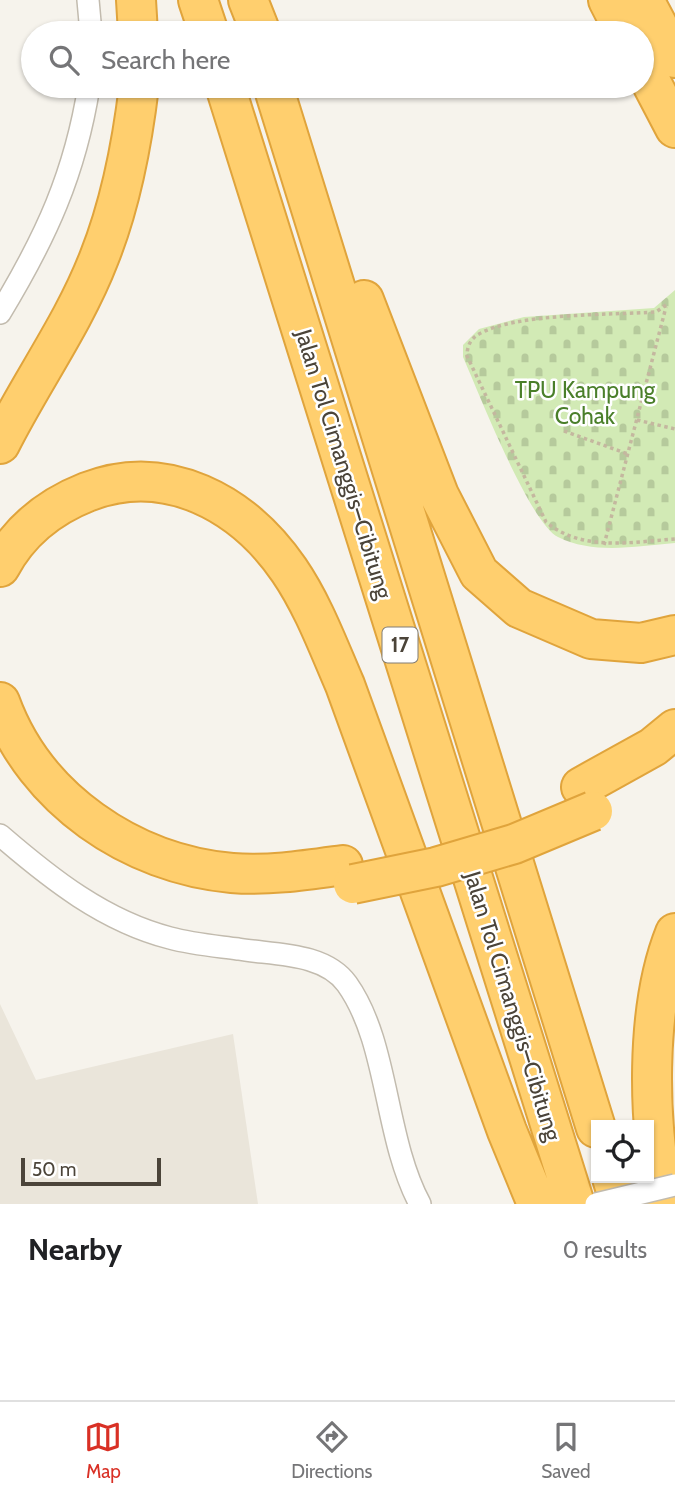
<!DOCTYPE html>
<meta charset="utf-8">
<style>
:root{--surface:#fff;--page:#f2f2f2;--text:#202124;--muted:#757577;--line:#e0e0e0;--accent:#d93025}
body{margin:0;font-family:Cabin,sans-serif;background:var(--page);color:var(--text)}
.controls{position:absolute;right:21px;bottom:21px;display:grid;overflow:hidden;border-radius:0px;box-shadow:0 2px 5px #0004}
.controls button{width:63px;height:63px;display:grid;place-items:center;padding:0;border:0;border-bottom:2px solid var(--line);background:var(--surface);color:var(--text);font:35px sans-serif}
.scale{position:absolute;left:21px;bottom:18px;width:140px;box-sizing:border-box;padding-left:7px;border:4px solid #4b4439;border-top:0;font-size:19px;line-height:24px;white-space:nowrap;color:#4b4439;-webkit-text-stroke:5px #fff;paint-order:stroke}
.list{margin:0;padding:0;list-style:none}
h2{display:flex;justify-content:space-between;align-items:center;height:91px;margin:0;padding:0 28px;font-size:30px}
h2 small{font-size:23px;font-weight:400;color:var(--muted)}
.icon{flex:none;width:38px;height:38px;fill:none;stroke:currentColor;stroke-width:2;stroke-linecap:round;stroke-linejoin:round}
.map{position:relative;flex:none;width:675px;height:1204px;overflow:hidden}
.search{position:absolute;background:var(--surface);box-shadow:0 2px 5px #0004;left:21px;right:21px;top:21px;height:77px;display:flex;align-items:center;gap:18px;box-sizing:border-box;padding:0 24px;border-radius:38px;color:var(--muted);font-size:26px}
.sheet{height:196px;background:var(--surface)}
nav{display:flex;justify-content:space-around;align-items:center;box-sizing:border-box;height:98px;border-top:2px solid var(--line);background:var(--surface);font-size:19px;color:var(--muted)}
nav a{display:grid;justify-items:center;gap:4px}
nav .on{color:var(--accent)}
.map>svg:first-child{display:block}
</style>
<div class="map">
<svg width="675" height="1204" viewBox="0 0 675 1204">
<defs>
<pattern id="cemetery-stones" width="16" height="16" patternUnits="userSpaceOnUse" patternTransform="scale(1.75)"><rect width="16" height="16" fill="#d2eab5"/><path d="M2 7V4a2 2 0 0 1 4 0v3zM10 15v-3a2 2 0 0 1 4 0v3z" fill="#b6ca9c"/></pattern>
</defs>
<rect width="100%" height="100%" fill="#f6f3ec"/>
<path fill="#eae5da" d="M0,1004L36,1080L233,1034L258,1204H0Z"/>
<path fill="url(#cemetery-stones)" d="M675,290V543C637,546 594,555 558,537C530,524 478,391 463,357V345L479,329L524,317L654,308Z"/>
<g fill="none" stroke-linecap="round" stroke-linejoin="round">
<defs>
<path id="street" d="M88,0L91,33
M0,313C46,237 75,174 89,86
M0,835C51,879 104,921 170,938C192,944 216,946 238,949C273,955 324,952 347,984C389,1043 384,1137 420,1204"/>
<path id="highway" d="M136,0L138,33
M198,0L209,33
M248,0L261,33
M608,0L625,33
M644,0L675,58
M642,65L675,128
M225,86L575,1204
M273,86L596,1128
M364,300L439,495L479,573L519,608L591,639L641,643L675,635
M0,444C31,382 74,323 99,258C121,203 132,145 139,86
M0,567C19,531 49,507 87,492C166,461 243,503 289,570C313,605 328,646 345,685L507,1131L537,1204
M0,702C35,799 131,864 232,873C269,876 307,870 343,865
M581,787L653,747L675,729
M612,1178L620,1204
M666,1204C647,1126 645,1008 675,933"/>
</defs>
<use href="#street" stroke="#c2bbae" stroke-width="24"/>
<use href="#highway" stroke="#e0a43c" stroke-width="42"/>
<path stroke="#c4b79f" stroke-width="3.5" stroke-dasharray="3.5 3.5" stroke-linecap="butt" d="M666,305L656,312C612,315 515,313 479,334C470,339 467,347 467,356L546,522C582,552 631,542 675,539
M637,420L675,429
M564,431L628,454
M604,545L666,307"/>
<use href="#street" stroke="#fff" stroke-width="21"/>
<use href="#highway" stroke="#ffcf6e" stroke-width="38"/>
<defs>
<path id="street-bridge" d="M596,1204L675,1185"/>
<path id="highway-bridge" d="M353,884L436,867L514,844L593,811"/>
</defs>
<use href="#street-bridge" stroke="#c2bbae" stroke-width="24" stroke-linecap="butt"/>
<use href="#highway-bridge" stroke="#e0a43c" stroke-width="42" stroke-linecap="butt"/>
<use href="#street-bridge" stroke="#fff" stroke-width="21"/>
<use href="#highway-bridge" stroke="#ffcf6e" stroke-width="38"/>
</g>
<g text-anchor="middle" stroke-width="5" stroke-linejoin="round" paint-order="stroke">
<rect fill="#fff" stroke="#817c74" stroke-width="2" x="382.5" y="627.5" width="35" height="35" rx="5"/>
<g font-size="21" font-weight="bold" fill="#4b4439">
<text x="400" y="652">17</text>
</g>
<g font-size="23" fill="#4a7f2a" stroke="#fff">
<text x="585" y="398">TPU Kampung<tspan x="585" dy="26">Cohak</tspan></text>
</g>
<g font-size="23" fill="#4b4439" stroke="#fff">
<text transform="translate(344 464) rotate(73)" y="8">Jalan Tol Cimanggis–Cibitung</text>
<text transform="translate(513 1006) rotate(73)" y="8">Jalan Tol Cimanggis–Cibitung</text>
</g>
</g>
</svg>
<div class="controls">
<button><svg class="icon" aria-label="locate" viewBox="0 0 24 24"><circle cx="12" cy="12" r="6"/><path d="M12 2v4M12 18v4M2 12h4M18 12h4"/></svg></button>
</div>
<div class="scale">50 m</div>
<div class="search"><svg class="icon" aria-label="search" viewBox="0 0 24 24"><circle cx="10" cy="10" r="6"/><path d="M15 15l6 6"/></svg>Search here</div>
</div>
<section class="sheet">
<h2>Nearby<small>0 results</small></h2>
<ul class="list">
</ul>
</section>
<nav>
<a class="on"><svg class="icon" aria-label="map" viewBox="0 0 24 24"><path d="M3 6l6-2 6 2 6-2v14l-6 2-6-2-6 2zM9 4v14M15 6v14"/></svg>Map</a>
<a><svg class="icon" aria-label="directions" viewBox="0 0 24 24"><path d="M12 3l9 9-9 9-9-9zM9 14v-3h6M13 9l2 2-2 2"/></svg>Directions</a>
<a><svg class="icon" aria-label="saved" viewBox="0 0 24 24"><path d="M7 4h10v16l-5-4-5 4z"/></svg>Saved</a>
</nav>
